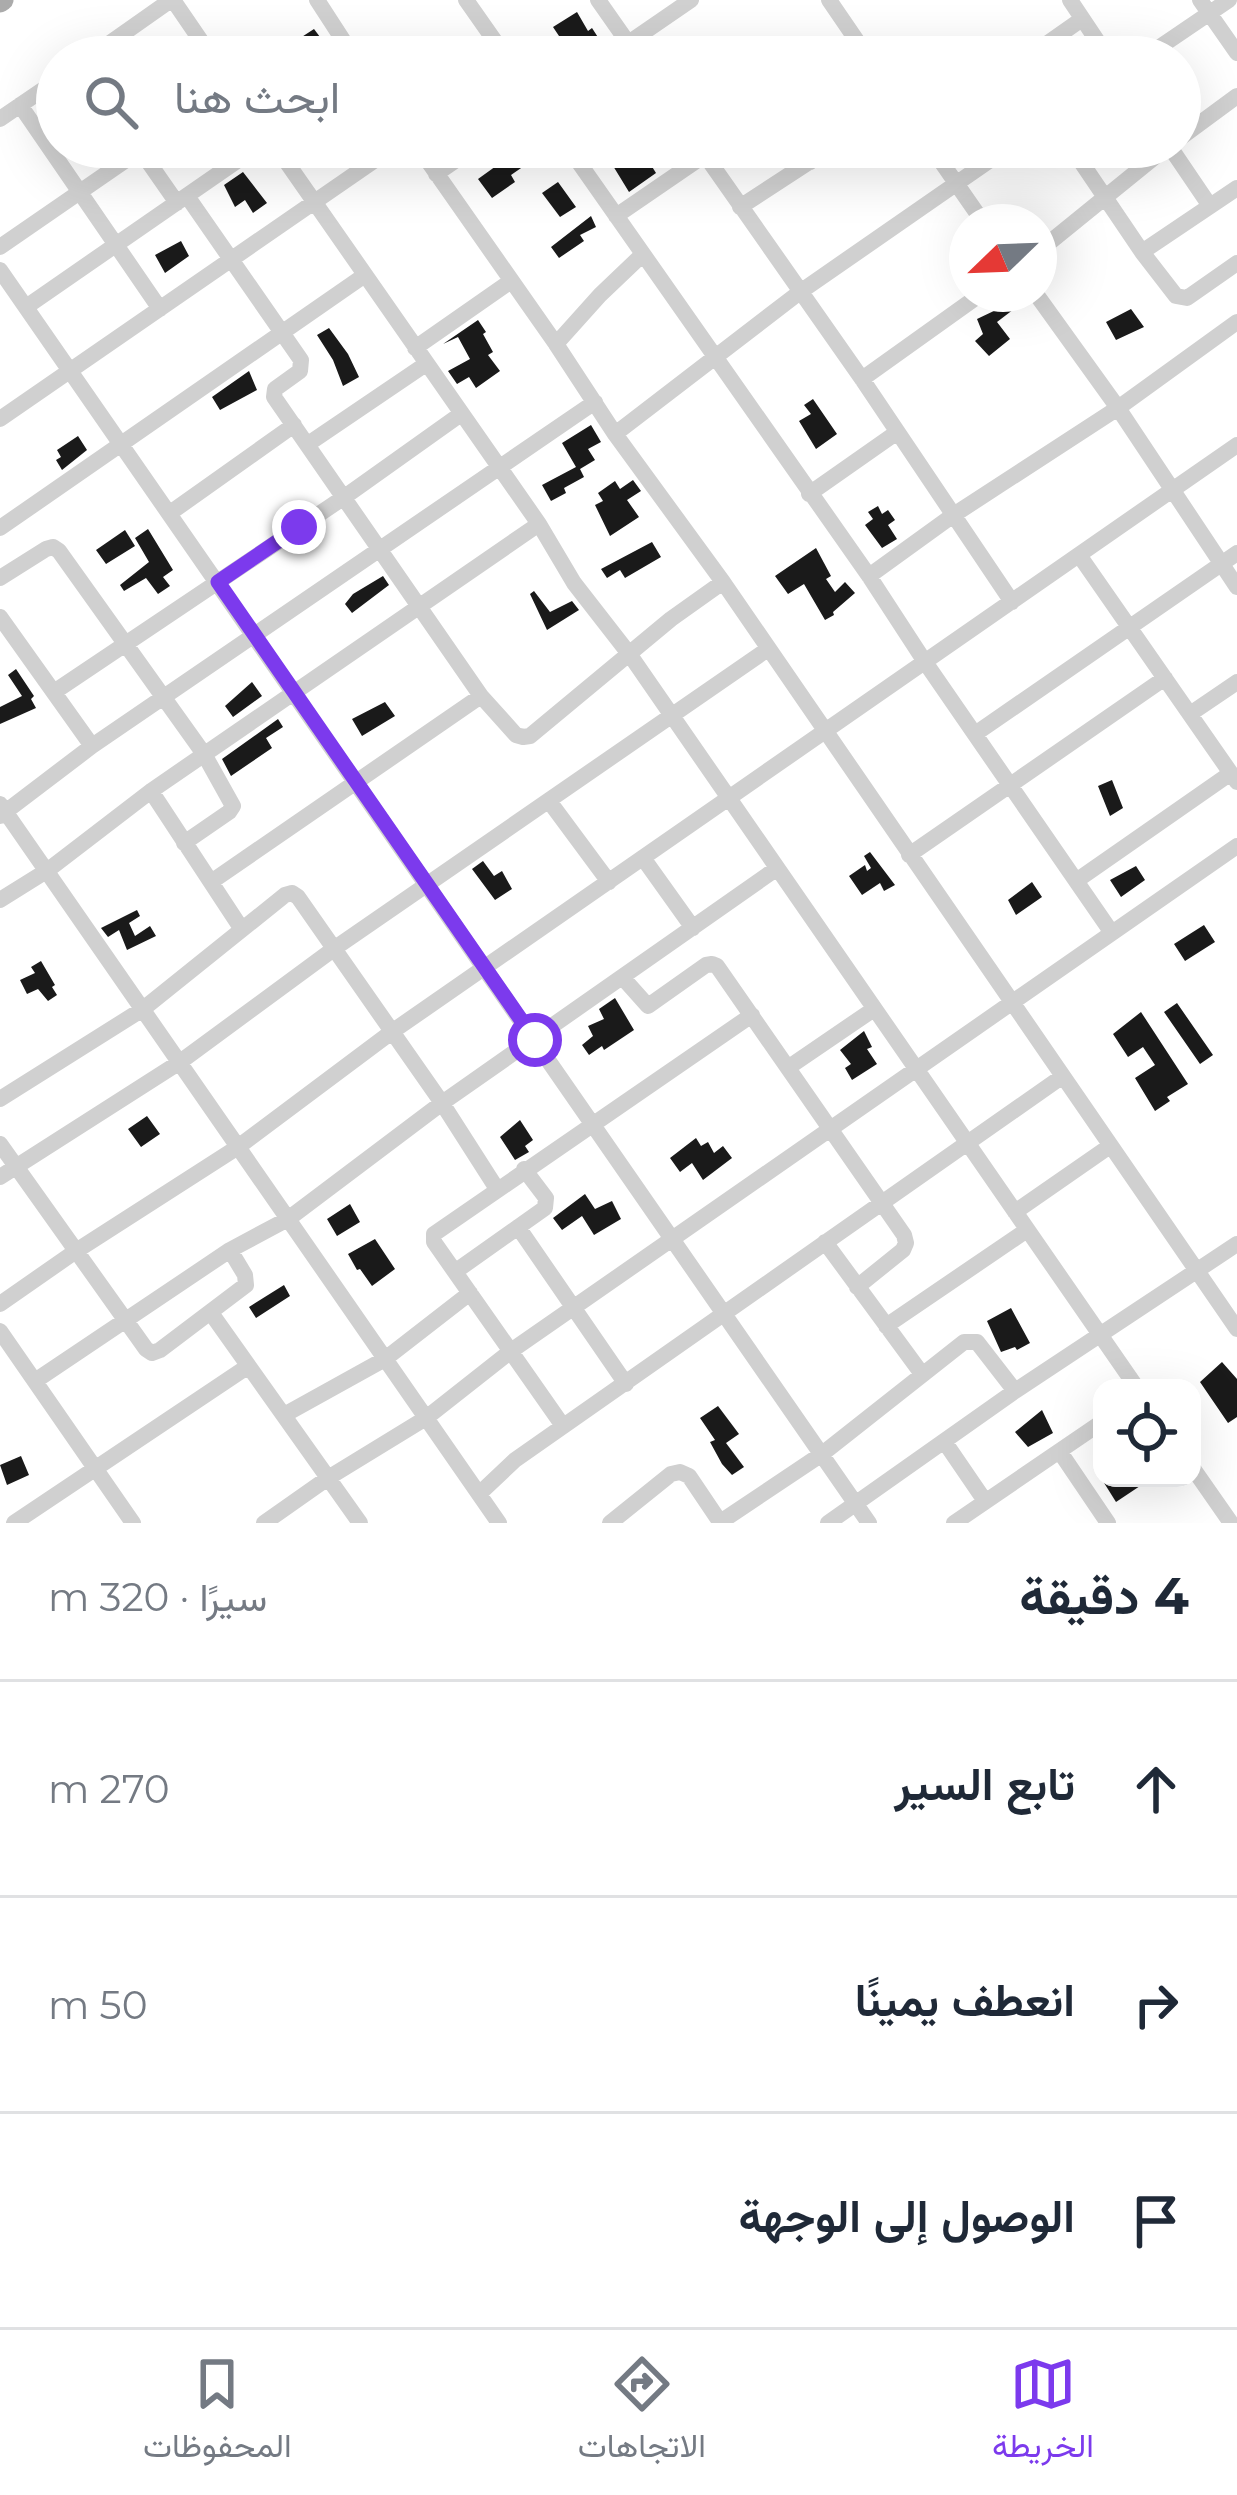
<!DOCTYPE html>
<html lang="ar">
<meta charset="utf-8">
<style>
:root{--surface:#fff;--page:#f2f2f3;--text:#1f2937;--muted:#747a83;--line:#e0e1e3;--accent:#7c3aed}
body{margin:0;font-family:Montserrat,Vazirmatn,sans-serif;background:var(--page);color:var(--text);direction:rtl}
.controls{position:absolute;right:36px;bottom:36px;display:grid;overflow:hidden;border-radius:24px;box-shadow:0 12px 48px #0002}
.controls button{width:108px;height:108px;display:grid;place-items:center;padding:0;border:0;border-bottom:3px solid var(--line);background:var(--surface);color:var(--text);font:60px sans-serif}
.compass{position:absolute;left:949px;top:204px;width:108px;height:108px;border-radius:50%;background:var(--surface);box-shadow:0 12px 48px #0002;rotate:247deg}
.stop{position:absolute;width:36px;height:36px;margin:-27px;border:9px solid #7c3aed;border-radius:50%;background:#fff}
.stop.end{background:#7c3aed;border-color:#fff;box-shadow:0 3px 12px #0008}
.list{margin:0;padding:0;list-style:none}
h2{display:flex;justify-content:space-between;align-items:center;height:156px;margin:0;padding:0 48px;font-size:51px}
h2 small{font-size:39px;font-weight:400;color:var(--muted)}
.list li{display:grid;grid-template-columns:78px 1fr auto;gap:36px;align-items:center;box-sizing:border-box;height:216px;padding:0 48px;border-top:3px solid var(--line)}
.list b{display:block;font-size:45px;white-space:nowrap}
.list em{font-size:39px;font-style:normal;color:var(--muted)}
.icon{flex:none;width:66px;height:66px;fill:none;stroke:currentColor;stroke-width:2;stroke-linecap:round;stroke-linejoin:round}
.map{position:relative;flex:none;width:1237px;height:1523px;overflow:hidden;direction:ltr}
.search{position:absolute;background:var(--surface);box-shadow:0 12px 48px #0002;left:36px;right:36px;top:36px;height:132px;display:flex;align-items:center;gap:30px;box-sizing:border-box;padding:0 42px;border-radius:66px;color:var(--muted);font-size:45px}
.sheet{height:804px;background:var(--surface)}
nav{display:flex;justify-content:space-around;align-items:center;box-sizing:border-box;height:168px;border-top:3px solid var(--line);background:var(--surface);font-size:33px;color:var(--muted)}
nav a{display:grid;justify-items:center;gap:6px}
nav .on{color:var(--accent)}
.map>svg:first-child{display:block}
</style>
<div class="map">
<svg width="1237" height="1523" viewBox="0 0 1237 1523">
<rect width="100%" height="100%" fill="#fff"/>
<path fill="#1a1a1a" d="M577,12L588,31L592,28L603,45L584,57H573L553,27Z
M314,29L329,49L317,57H303L294,42Z
M622,147L634,165L646,157L656,173L629,192L607,156Z
M514,153L524,166L511,175L515,182L492,198L478,179Z
M243,172L267,203L253,213L245,200L235,207L224,185Z
M558,182L576,207L560,217L542,193Z
M591,216L596,227L580,235L584,241L559,258L551,247Z
M181,241L189,256L165,273L155,255Z
M1019,299L1022,303L997,322L1010,339L989,356L975,341L983,334L977,319Z
M1131,309L1144,327L1116,340L1106,322Z
M478,320L486,332L483,334L493,352L488,355L500,371L476,388L469,377L457,384L448,371L470,359L458,337L443,344Z
M329,328L348,354L359,377L343,386L333,360L317,335Z
M249,371L257,390L220,410L212,397Z
M813,399L837,434L816,449L799,421L811,414L804,405Z
M591,425L601,442L588,449L595,460L580,469L584,477L564,488L566,493L551,501L542,485L576,467L562,443Z
M78,436L87,450L62,470L56,460L61,457L57,450Z
M633,480L641,491L627,500L639,517L610,536L595,505L603,501L598,493L615,481L620,489Z
M878,506L882,514L888,510L895,520L888,525L897,539L882,548L865,525L873,519L868,512Z
M148,529L173,570L163,577L170,586L158,594L146,578L124,591L120,585L149,562L135,538Z
M125,530L135,546L106,564L96,550Z
M652,542L661,557L625,578L620,570L607,578L601,569Z
M816,548L831,576L826,579L835,592L845,582L855,593L833,612L834,615L825,620L804,584L788,594L775,576Z
M383,576L389,585L352,613L345,604L353,594Z
M534,591L550,612L572,601L579,610L547,630L530,594Z
M16,669L34,696L31,699L36,708L0,724V707L22,696L8,675Z
M252,682L262,696L233,717L225,706Z
M385,702L395,716L362,736L352,719Z
M278,719L283,727L266,738L272,748L231,776L222,759Z
M1112,780L1123,808L1110,816L1098,786Z
M870,852L895,885L884,891L880,883L862,895L849,876L865,865L867,871L871,868L864,856Z
M483,861L494,876L502,871L512,889L495,900L472,869Z
M1136,866L1145,880L1121,897L1110,880Z
M1032,882L1042,897L1016,915L1008,900Z
M137,910L140,916L129,923L135,936L150,926L156,936L127,950L119,930L108,937L101,928Z
M1204,925L1215,942L1185,961L1174,944Z
M41,961L55,985L52,987L57,995L48,1001L38,989L27,994L20,980L35,973L31,967Z
M615,998L634,1030L604,1050L602,1046L589,1055L582,1045L593,1036L588,1026L604,1019L599,1009Z
M1177,1003L1213,1055L1200,1064L1164,1012Z
M1141,1012L1188,1084L1167,1097L1170,1101L1155,1111L1135,1078L1155,1065L1143,1047L1128,1057L1113,1034Z
M864,1031L872,1047L867,1049L877,1064L852,1080L845,1068L851,1064L840,1050Z
M147,1116L160,1134L141,1147L128,1129Z
M520,1120L533,1140L525,1146L529,1152L515,1160L500,1137Z
M696,1138L701,1146L708,1142L714,1153L723,1146L732,1158L703,1180L692,1163L680,1172L670,1158Z
M585,1194L595,1209L612,1201L621,1219L594,1235L582,1216L562,1230L553,1218Z
M350,1204L360,1222L337,1236L327,1219Z
M375,1239L395,1269L372,1286L360,1269L357,1270L348,1254Z
M284,1285L290,1296L256,1318L249,1307Z
M1011,1308L1030,1343L1017,1350L1015,1347L1001,1352L987,1321Z
M1222,1362L1237,1379V1417L1228,1423L1200,1382Z
M718,1406L739,1434L726,1443L744,1467L732,1475L722,1464L710,1442L715,1440L700,1418Z
M1042,1410L1053,1433L1028,1447L1015,1432Z
M21,1456L29,1475L7,1485L0,1465Z
M1101,1478H1152L1116,1502Z"/>
<g fill="none" stroke-linecap="round" stroke-linejoin="round">
<path stroke="#d0d0d0" stroke-width="16" d="M173,0L212,57
M317,0L354,57
M466,0L506,57
M598,0L638,57
M829,0L868,57
M1070,0L1108,57
M1200,0L1237,53
M90,57L171,0
M608,57L691,0
M1028,57L1082,19
M1145,57L1229,0
M20,105L160,309
M0,119L57,80
M1180,138L1237,96
M138,147L177,203
M276,147L539,524L574,583L630,655L1137,1388
M418,147L556,344L615,434L723,582L1237,1329
M568,147L869,576L925,662L1112,933
M716,147L705,155L862,379L1012,602
M800,147L810,162
M931,147L983,222
M1071,147L1142,252L1176,296L1187,298L1237,263
M1170,147L1210,206
M436,174L475,147
M187,196L301,360L300,371L275,389L274,397L481,696L516,735L523,737L530,736L671,619L723,582
M740,207L832,147
M616,216L705,155
M0,247L145,147
M1039,251L1167,147
M1142,252L1237,188
M0,270L869,1523
M1036,294L1118,408L1237,587
M26,307L257,147
M556,344L600,295L642,255
M415,348L511,281
M862,379L981,294
M0,419L394,147
M615,434L800,292L1009,147
M308,444L426,364
M809,494L896,433
M170,513L294,425
M0,528L365,275
M1079,555L1237,782
M869,576L952,516L1118,408L1237,322
M0,578L46,549L53,547L59,551L204,754L233,806L229,812L184,843
M0,617L92,746
M54,692L343,498L461,414
M1190,714L1237,682
M975,734L1237,553
M151,791L241,928
M549,801L609,882
M0,804L499,1523
M0,816L92,746L595,402
M909,855L1165,678
M643,858L693,928
M1076,881L1231,773
M211,882L481,696
M0,900L48,870L151,791L539,524
M623,978L648,1006L706,965L712,964L717,966L904,1235L906,1243L903,1250L857,1287
M789,1067L874,1009
M0,1099L143,1009L285,895L292,893L298,897L442,1103L497,1189
M0,1144L146,1349L152,1353L160,1350L246,1285L245,1275L230,1250
M0,1177L180,1062L335,948L768,649
M1015,1212L1110,1146
M518,1227L626,1384
M825,1242L922,1374
M456,1271L545,1208L546,1198L524,1169
M0,1304L76,1251L238,1147L393,1031L1237,445
M211,1313L360,1523
M886,1326L1027,1230
M0,1331L133,1523
M35,1381L230,1250L288,1219L442,1103L776,869
M284,1415L385,1359L470,1293
M563,1426L434,1242V1234L752,1015
M944,1441L985,1501
M1060,1452L1108,1523
M1192,1467L1231,1523
M479,1494L515,1460L1063,1076
M14,1523L247,1367
M264,1523L328,1478L426,1418L511,1351L1237,846
M610,1523L671,1474L680,1472L689,1476L720,1522
M719,1523L822,1454L964,1342H977L1015,1391
M828,1523L1015,1391L1237,1244
M954,1523L1102,1422"/>
<path stroke="#ababab" stroke-width="21" d="M0,2L3,0"/>
</g>
<g fill="none" stroke-linecap="round" stroke-linejoin="round">
<path stroke="#7c3aed" stroke-width="15" d="M299,527L218,582L535,1040"/>
</g>
</svg>
<div class="controls">
<button><svg class="icon" aria-label="locate" viewBox="0 0 24 24"><circle cx="12" cy="12" r="6"/><path d="M12 2v4M12 18v4M2 12h4M18 12h4"/></svg></button>
</div>
<svg class="compass" viewBox="-18 -18 36 36"><path d="M0-13l5 13h-10z" fill="#e53935"/><path d="M0 13l5-13h-10z" fill="#747a83"/></svg>
<div class="stop" style="left:535px;top:1040px"></div>
<div class="stop end" style="left:299px;top:527px"></div>
<div class="search"><svg class="icon" aria-label="search" viewBox="0 0 24 24"><circle cx="10" cy="10" r="6"/><path d="M15 15l6 6"/></svg>ابحث هنا</div>
</div>
<section class="sheet">
<h2>4 دقيقة<small>سيرًا · 320 m</small></h2>
<ul class="list">
<li><svg class="icon" aria-label="ahead" viewBox="0 0 24 24"><path d="M12 20V5M6 11l6-6 6 6"/></svg><div><b>تابع السير</b></div><em>270 m</em></li>
<li><svg class="icon" aria-label="right" viewBox="0 0 24 24"><path d="M7 20v-9h11M14 6l5 5-5 5"/></svg><div><b>انعطف يمينًا</b></div><em>50 m</em></li>
<li><svg class="icon" aria-label="arrive" viewBox="0 0 24 24"><path d="M6 21V4h12l-3 4 3 4H6"/></svg><div><b>الوصول إلى الوجهة</b></div></li>
</ul>
</section>
<nav>
<a class="on"><svg class="icon" aria-label="map" viewBox="0 0 24 24"><path d="M3 6l6-2 6 2 6-2v14l-6 2-6-2-6 2zM9 4v14M15 6v14"/></svg>الخريطة</a>
<a><svg class="icon" aria-label="directions" viewBox="0 0 24 24"><path d="M12 3l9 9-9 9-9-9zM9 14v-3h6M13 9l2 2-2 2"/></svg>الاتجاهات</a>
<a><svg class="icon" aria-label="saved" viewBox="0 0 24 24"><path d="M7 4h10v16l-5-4-5 4z"/></svg>المحفوظات</a>
</nav>
